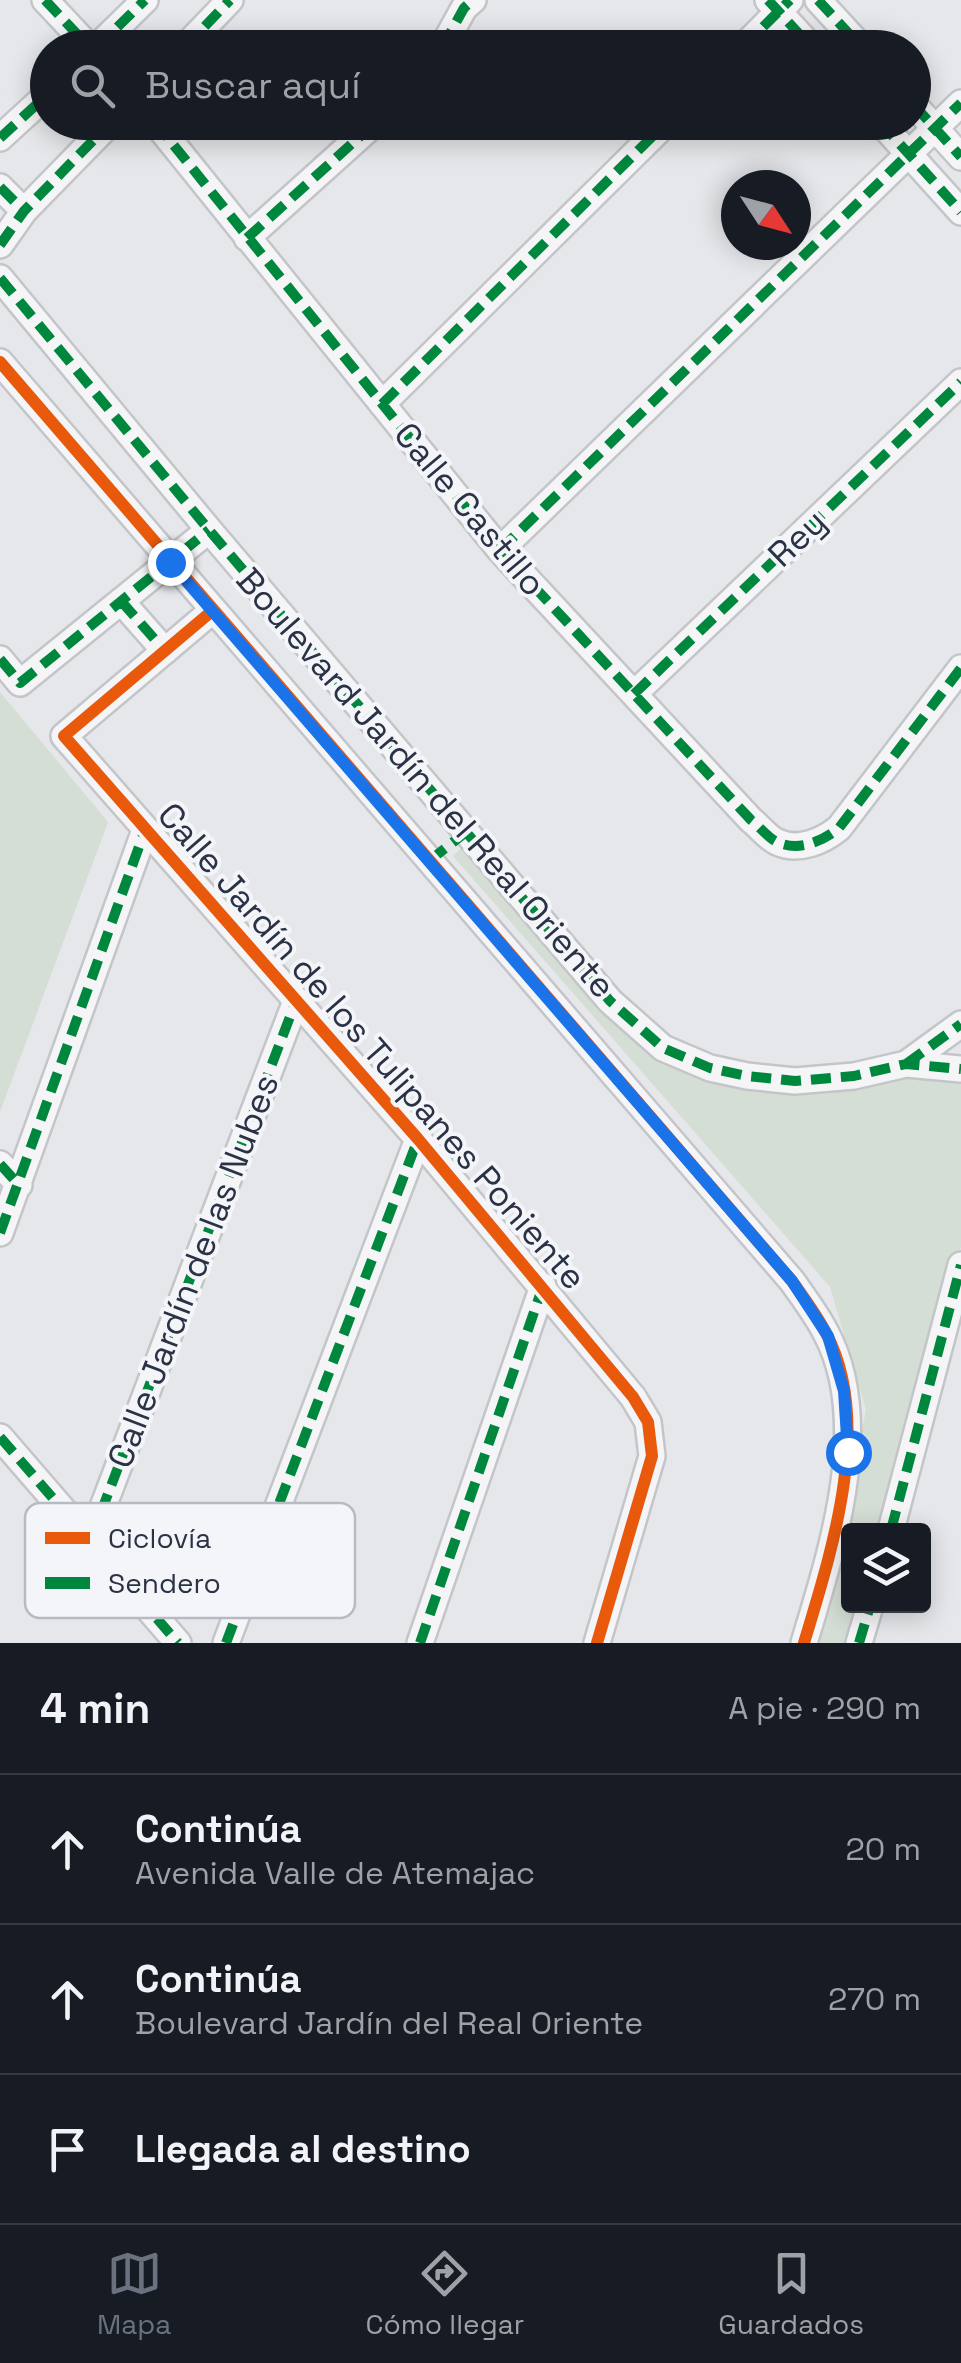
<!DOCTYPE html>
<html lang="es">
<meta charset="utf-8">
<style>
:root{--surface:#171b24;--page:#242831;--text:#f1f3f6;--muted:#9ea1a6;--line:#363941;--accent:#6c717f}
body{margin:0;font-family:"Space Grotesk",sans-serif;background:var(--page);color:var(--text)}
.controls{position:absolute;right:30px;bottom:30px;display:grid;overflow:hidden;border-radius:10px;box-shadow:0 5px 25px #0003}
.controls button{width:90px;height:90px;display:grid;place-items:center;padding:0;border:0;border-bottom:2px solid var(--line);background:var(--surface);color:var(--text);font:50px sans-serif}
.compass{position:absolute;left:721px;top:170px;width:90px;height:90px;border-radius:50%;background:var(--surface);box-shadow:0 5px 25px #0003;rotate:126deg}
.stop{position:absolute;width:30px;height:30px;margin:-22px;border:8px solid #1a73e8;border-radius:50%;background:#fff}
.stop.end{background:#1a73e8;border-color:#fff;box-shadow:0 2px 10px #0008}
.list{margin:0;padding:0;list-style:none}
h2{display:flex;justify-content:space-between;align-items:center;height:130px;margin:0;padding:0 40px;font-size:42px}
h2 small{font-size:32px;font-weight:400;color:var(--muted)}
.list li{display:grid;grid-template-columns:65px 1fr auto;gap:30px;align-items:center;box-sizing:border-box;height:150px;padding:0 40px;border-top:2px solid var(--line)}
.list b{display:block;font-size:38px;white-space:nowrap}
.list p{margin:0;font-size:32px;white-space:nowrap;color:var(--muted)}
.list em{font-size:32px;font-style:normal;color:var(--muted)}
.icon{flex:none;width:55px;height:55px;fill:none;stroke:currentColor;stroke-width:2;stroke-linecap:round;stroke-linejoin:round}
.map{position:relative;flex:none;width:961px;height:1643px;overflow:hidden}
.search{position:absolute;background:var(--surface);box-shadow:0 5px 25px #0003;left:30px;right:30px;top:30px;height:110px;display:flex;align-items:center;gap:25px;box-sizing:border-box;padding:0 35px;border-radius:55px;color:var(--muted);font-size:38px}
.sheet{height:580px;background:var(--surface)}
nav{display:flex;justify-content:space-around;align-items:center;box-sizing:border-box;height:140px;border-top:2px solid var(--line);background:var(--surface);font-size:28px;color:var(--muted)}
nav a{display:grid;justify-items:center;gap:5px}
nav .on{color:var(--accent)}
.map>svg:first-child{display:block}
</style>
<div class="map">
<svg width="961" height="1643" viewBox="0 0 961 1643">
<rect width="100%" height="100%" fill="#e6e7ea"/>
<path fill="#d5ded5" d="M0,692L108,822L0,1112Z
M469,841L609,1004L709,1072L935,1068L961,1079V1247L881,1530H848V1606H859L849,1643H818L866,1410L830,1287L453,856Z"/>
<g fill="none" stroke-linecap="round" stroke-linejoin="round">
<defs>
<path id="minor" d="M45,0L90,48
M768,0L812,48
M818,0L862,48
M96,48L145,0
M184,48L230,0
M442,48L464,8L473,0
M742,48L790,0
M914,105L961,157
M155,122L500,550L751,820C759,826 768,838 777,842C799,852 823,841 839,828L961,668
M880,122L961,212
M0,138L48,94
M0,187L24,211
M247,238L376,122
M0,245L24,211L111,122
M0,278L209,530L610,1001L663,1048L710,1068L747,1076L795,1081L854,1076L906,1064L961,1069
M0,362L792,1281C804,1298 817,1315 826,1333C874,1423 831,1553 804,1643
M382,404L667,122
M500,550L961,103
M121,601L165,651
M212,611L64,736L418,1139L633,1397L648,1422L652,1456L597,1643
M0,659L20,683L209,530
M634,694L961,382
M906,1064L961,1024
M0,1164L19,1185
M0,1233L145,830
M0,1437L178,1643
M891,1530L961,1265
M90,1541L296,1001
M226,1643L418,1139
M420,1643L543,1286
M859,1643L870,1606"/>
</defs>
<use href="#minor" stroke="#c4c5c8" stroke-width="30"/>
<use href="#minor" stroke="#f5f5f7" stroke-width="25"/>
<path stroke="#00873e" stroke-width="10" stroke-dasharray="20 10" stroke-linecap="butt" d="M45,0L90,48
M768,0L812,48
M818,0L862,48
M96,48L145,0
M184,48L230,0
M442,48L464,8L473,0
M742,48L790,0
M914,105L961,157
M155,122L500,550L751,820C759,826 768,838 777,842C799,852 823,841 839,828L961,668
M880,122L961,212
M0,138L48,94
M0,187L24,211
M247,238L376,122
M0,245L24,211L111,122
M0,278L209,530L610,1001L663,1048L710,1068L747,1076L795,1081L854,1076L906,1064L961,1069
M382,404L667,122
M500,550L961,103
M121,601L165,651
M0,659L20,683L209,530
M634,694L961,382
M429,861L466,832
M906,1064L961,1024
M0,1164L19,1185
M0,1233L145,830
M0,1437L178,1643
M891,1530L961,1265
M90,1541L296,1001
M226,1643L418,1139
M420,1643L543,1286
M859,1643L870,1606"/>
<defs>
<path id="cycleway" d="M0,362L792,1281C804,1298 817,1315 826,1333C874,1423 831,1553 804,1643
M212,611L64,736L418,1139L633,1397L648,1422L652,1456L597,1643"/>
</defs>
<use href="#cycleway" stroke="#f4f5f9" stroke-width="19"/>
<use href="#cycleway" stroke="#e8590c" stroke-width="12"/>
</g>
<g fill="none" stroke-linecap="round" stroke-linejoin="round">
<path stroke="#1a73e8" stroke-width="12" d="M170,562L792,1281L828,1336L844,1391L848,1452"/>
</g>
<g text-anchor="middle" stroke-width="8" stroke-linejoin="round" paint-order="stroke">
<g font-size="35" fill="#2a3245" stroke="#f4f5f9">
<text transform="translate(470 509) rotate(50)" y="12">Calle Castillo</text>
<text transform="translate(797 538) rotate(-44)" y="12">Rey</text>
<text transform="translate(426 783) rotate(49)" y="12">Boulevard Jardín del Real Oriente</text>
<text transform="translate(372 1046) rotate(49)" y="12">Calle Jardín de los Tulipanes Poniente</text>
<text transform="translate(193 1271) rotate(-69)" y="12">Calle Jardín de las Nubes</text>
</g>
</g>
<rect x="25" y="1503" width="330" height="115" rx="15" fill="#f4f5f9" stroke="#b7bac3" stroke-width="2.5"/>
<rect x="45" y="1532" width="45" height="12" fill="#e8590c"/>
<rect x="45" y="1577" width="45" height="12" fill="#00873e"/>
<g font-size="28" fill="#2a3245">
<text x="108" y="1548">Ciclovía</text>
<text x="108" y="1593">Sendero</text>
</g>
</svg>
<div class="controls">
<button><svg class="icon" aria-label="layers" viewBox="0 0 24 24"><path d="M12 4l9 5-9 5-9-5zM3 14l9 5 9-5"/></svg></button>
</div>
<svg class="compass" viewBox="-18 -18 36 36"><path d="M0-13l5 13h-10z" fill="#e53935"/><path d="M0 13l5-13h-10z" fill="#9ea1a6"/></svg>
<div class="stop" style="left:848px;top:1452px"></div>
<div class="stop end" style="left:170px;top:562px"></div>
<div class="search"><svg class="icon" aria-label="search" viewBox="0 0 24 24"><circle cx="10" cy="10" r="6"/><path d="M15 15l6 6"/></svg>Buscar aquí</div>
</div>
<section class="sheet">
<h2>4 min<small>A pie · 290 m</small></h2>
<ul class="list">
<li><svg class="icon" aria-label="ahead" viewBox="0 0 24 24"><path d="M12 20V5M6 11l6-6 6 6"/></svg><div><b>Continúa</b><p>Avenida Valle de Atemajac</p></div><em>20 m</em></li>
<li><svg class="icon" aria-label="ahead" viewBox="0 0 24 24"><path d="M12 20V5M6 11l6-6 6 6"/></svg><div><b>Continúa</b><p>Boulevard Jardín del Real Oriente</p></div><em>270 m</em></li>
<li><svg class="icon" aria-label="arrive" viewBox="0 0 24 24"><path d="M6 21V4h12l-3 4 3 4H6"/></svg><div><b>Llegada al destino</b></div></li>
</ul>
</section>
<nav>
<a class="on"><svg class="icon" aria-label="map" viewBox="0 0 24 24"><path d="M3 6l6-2 6 2 6-2v14l-6 2-6-2-6 2zM9 4v14M15 6v14"/></svg>Mapa</a>
<a><svg class="icon" aria-label="directions" viewBox="0 0 24 24"><path d="M12 3l9 9-9 9-9-9zM9 14v-3h6M13 9l2 2-2 2"/></svg>Cómo llegar</a>
<a><svg class="icon" aria-label="saved" viewBox="0 0 24 24"><path d="M7 4h10v16l-5-4-5 4z"/></svg>Guardados</a>
</nav>
